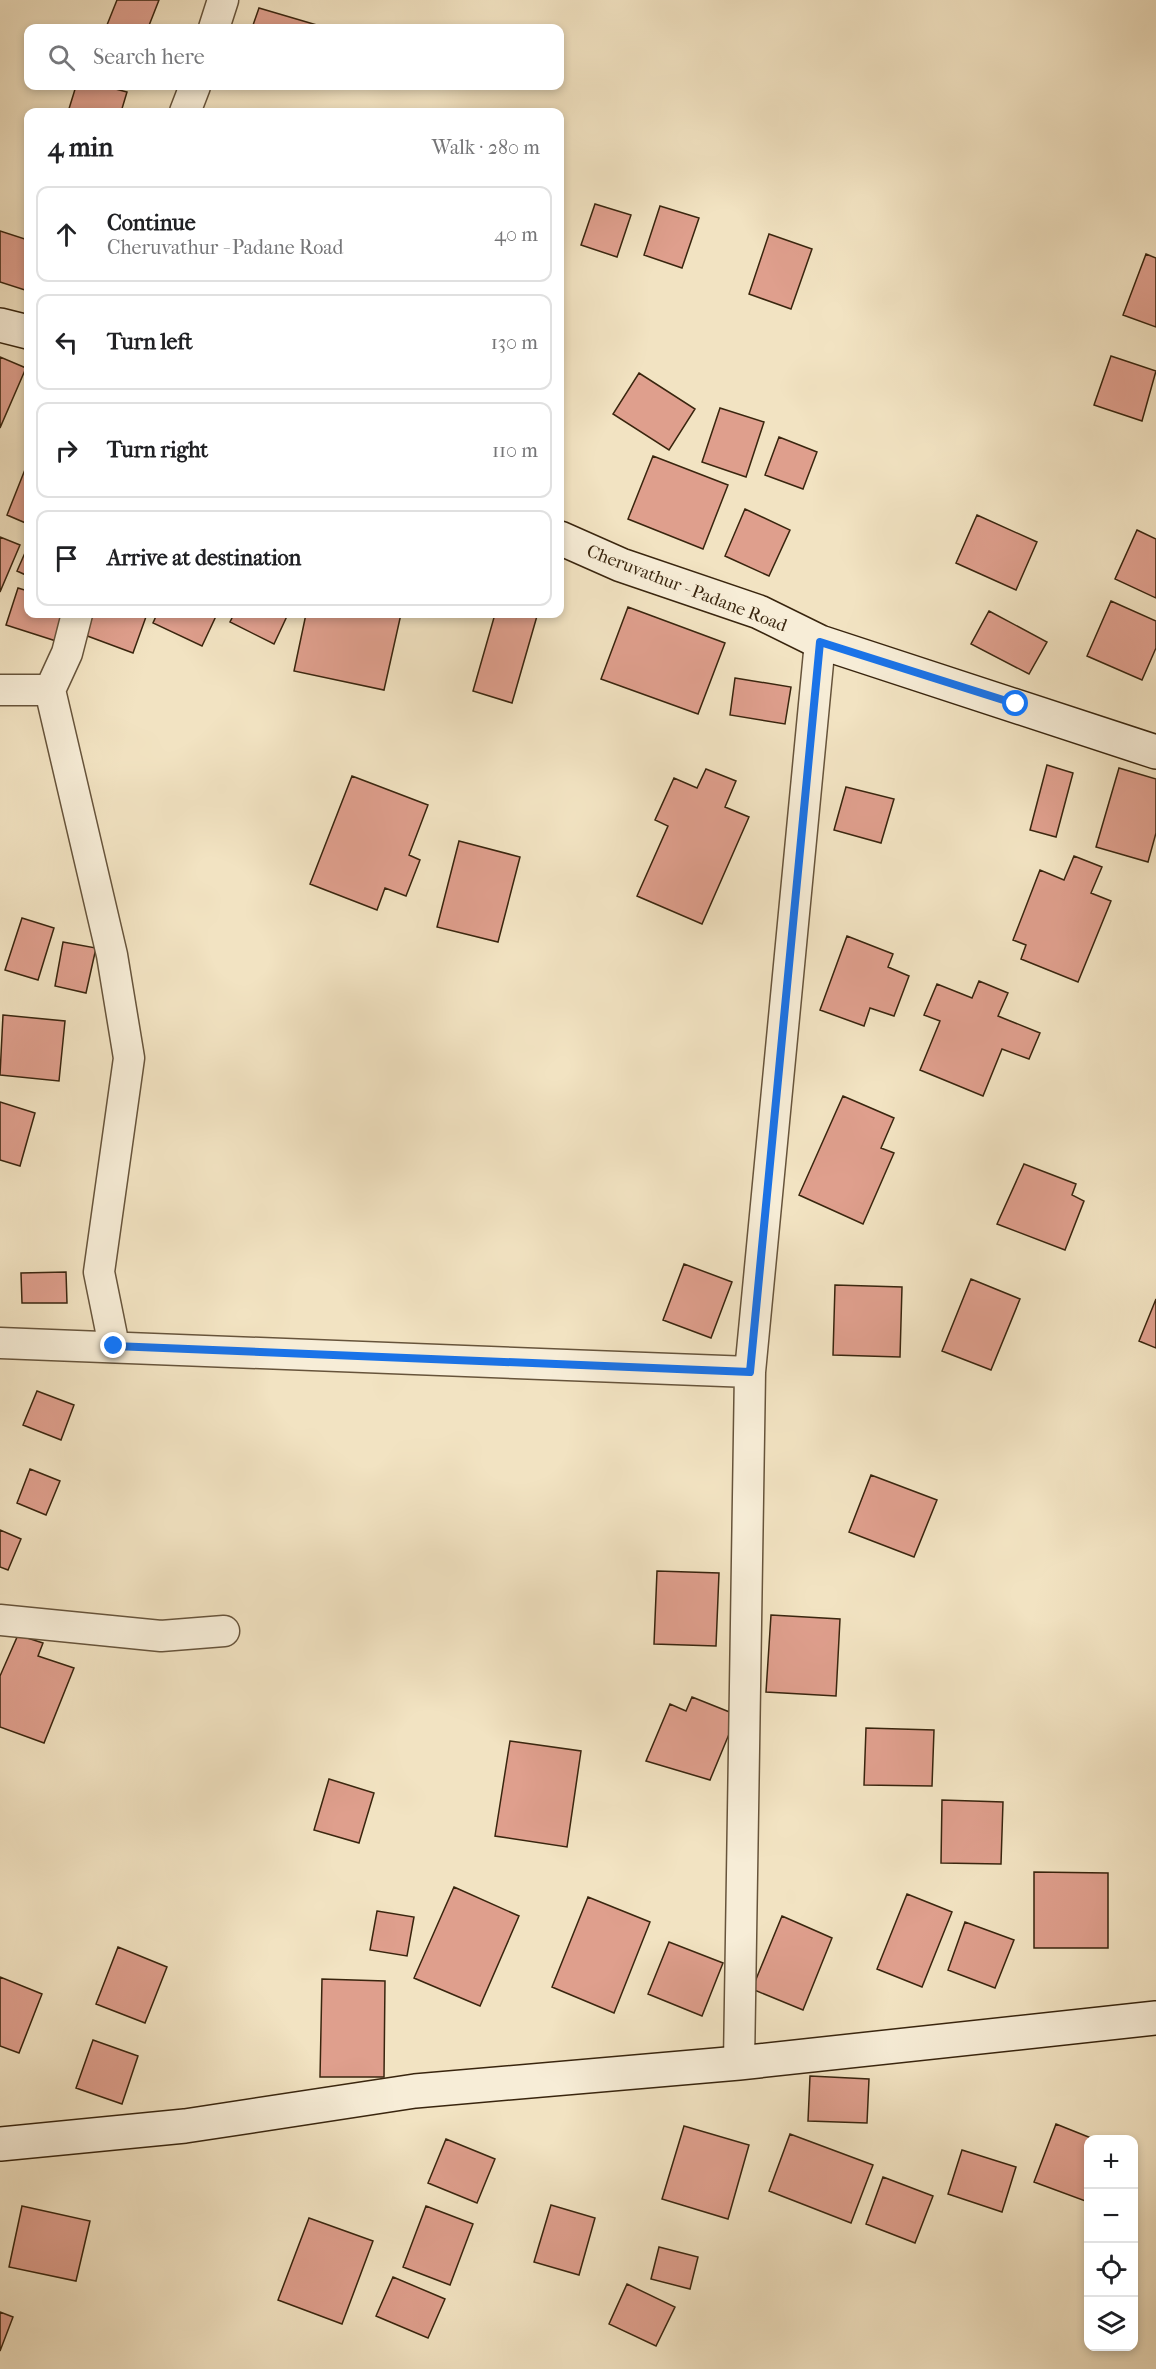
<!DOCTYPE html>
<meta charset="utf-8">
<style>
:root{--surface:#fff;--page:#f6f6f6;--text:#202124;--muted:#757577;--line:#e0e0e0}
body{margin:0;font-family:"IM FELL French Canon",serif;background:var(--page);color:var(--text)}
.controls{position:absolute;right:18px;bottom:18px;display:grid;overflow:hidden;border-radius:12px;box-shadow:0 3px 9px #0003}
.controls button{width:54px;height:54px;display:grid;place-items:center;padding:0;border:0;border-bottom:2px solid var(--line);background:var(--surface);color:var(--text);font:30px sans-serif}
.stop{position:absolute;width:18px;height:18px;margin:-14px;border:4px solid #1a73e8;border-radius:50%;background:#fff}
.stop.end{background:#1a73e8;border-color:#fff;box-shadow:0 2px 6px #0008}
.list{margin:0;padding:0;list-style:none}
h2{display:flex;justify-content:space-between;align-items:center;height:78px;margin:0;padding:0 24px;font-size:26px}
h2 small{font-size:20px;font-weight:400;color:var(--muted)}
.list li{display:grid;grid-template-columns:39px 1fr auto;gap:18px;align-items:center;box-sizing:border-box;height:96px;margin:0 12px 12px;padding:0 12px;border:2px solid var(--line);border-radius:12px}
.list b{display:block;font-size:22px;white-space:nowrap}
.list p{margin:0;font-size:20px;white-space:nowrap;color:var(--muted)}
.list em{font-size:20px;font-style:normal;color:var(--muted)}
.icon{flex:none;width:33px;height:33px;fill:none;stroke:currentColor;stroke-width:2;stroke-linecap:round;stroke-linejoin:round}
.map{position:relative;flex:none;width:1156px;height:2369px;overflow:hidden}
.search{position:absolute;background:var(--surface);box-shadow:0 3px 9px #0003;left:24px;top:24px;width:540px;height:66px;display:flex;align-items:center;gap:15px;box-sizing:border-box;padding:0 21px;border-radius:12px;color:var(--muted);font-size:22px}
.panel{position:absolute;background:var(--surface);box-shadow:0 3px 9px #0003;left:24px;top:108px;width:540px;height:510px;border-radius:12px}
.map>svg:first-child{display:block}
</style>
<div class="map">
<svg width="1156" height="2369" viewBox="0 0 1156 2369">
<rect width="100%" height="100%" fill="#f2e3c2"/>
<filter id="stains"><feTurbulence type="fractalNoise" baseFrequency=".00333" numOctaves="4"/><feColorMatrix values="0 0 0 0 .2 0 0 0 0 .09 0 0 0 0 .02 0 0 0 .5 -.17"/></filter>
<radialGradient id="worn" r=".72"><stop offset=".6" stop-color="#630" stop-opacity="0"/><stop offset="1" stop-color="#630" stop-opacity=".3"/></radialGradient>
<path fill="#df9f8d" stroke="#39250e" stroke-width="1.5" d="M117,0H159L148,28H117L107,25Z
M259,8L327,28H252Z
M76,86H104L127,92L121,112H68Z
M595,204L631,215L617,257L581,245Z
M660,206L699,218L682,268L644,255Z
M0,231L28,240V291L0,282Z
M769,234L812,249L791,309L749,294Z
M1146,254L1156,258V327L1123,315Z
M1111,356L1156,371L1142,421L1094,405Z
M0,357L26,368L0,428Z
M639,373L695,409L669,450L613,414Z
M720,408L764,422L746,477L702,462Z
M779,437L817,452L803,489L765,475Z
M653,456L728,485L703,549L628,519Z
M26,467L28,469V524L7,515Z
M745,509L790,530L769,576L725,556Z
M977,515L1037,542L1016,590L956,563Z
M1137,530L1156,539V598L1115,579Z
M0,537L20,545L0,592Z
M28,546V576L17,571Z
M18,588L28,591V614H64L56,641L6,625Z
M1111,601L1156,621V648L1142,680L1087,656Z
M628,607L725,643L698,714L601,679Z
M989,611L1047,642L1029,674L971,644Z
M90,614H147L133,653L82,634Z
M157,614H217L202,646L153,623Z
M234,614H288L274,644L230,622Z
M306,614H401L384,690L294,671Z
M495,614H528L537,616L512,703L473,691Z
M735,678L791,687L785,724L730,715Z
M1047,765L1073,773L1056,837L1030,830Z
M1119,768L1156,779V833L1148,862L1096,847Z
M706,769L736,781L725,807L749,817L702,924L637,896L668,826L655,820L674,778L697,788Z
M352,776L428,805L409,855L420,860L406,896L385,888L377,910L310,884Z
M846,787L894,799L881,843L834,830Z
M459,841L520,857L498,942L437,927Z
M1074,856L1102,867L1091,893L1111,901L1078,982L1021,959L1026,945L1013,940L1040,870L1064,880Z
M22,918L54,928L38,980L5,970Z
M847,936L893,954L888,967L909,976L894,1016L870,1008L864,1026L820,1010Z
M63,942L96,948L86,993L55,986Z
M979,981L1008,993L998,1016L1040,1033L1029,1059L1002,1049L983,1096L920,1070L940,1021L924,1015L937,984L972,998Z
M3,1015L65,1021L59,1081L0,1075Z
M843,1096L894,1118L881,1148L894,1153L863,1224L799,1195Z
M0,1102L35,1113L20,1166L0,1160Z
M1024,1164L1076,1184L1072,1195L1084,1201L1065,1250L997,1224Z
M684,1264L732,1282L711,1338L663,1320Z
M66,1272L67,1303H22L21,1273Z
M971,1279L1020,1299L991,1370L942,1351Z
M835,1285L902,1287L900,1357L833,1355Z
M1156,1299V1348L1139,1341Z
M37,1391L74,1405L61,1440L23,1425Z
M30,1469L60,1481L46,1515L17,1503Z
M871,1475L937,1500L914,1557L849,1532Z
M0,1530L21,1539L8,1570L0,1567Z
M657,1571L719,1573L716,1646L654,1644Z
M771,1615L840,1619L836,1696L766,1692Z
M18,1635L43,1643L38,1656L74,1668L44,1743L0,1727V1676Z
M692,1697L737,1715L710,1780L646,1761L670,1704L686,1711Z
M866,1728L934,1730L932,1786L864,1785Z
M510,1741L581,1751L567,1847L495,1836Z
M329,1779L374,1793L359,1843L314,1830Z
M942,1800L1003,1802L1001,1864L941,1863Z
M1034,1872L1108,1873V1948H1034Z
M454,1887L519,1916L480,2006L414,1978Z
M907,1894L952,1912L922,1987L877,1969Z
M588,1897L650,1922L614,2013L552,1987Z
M377,1911L414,1917L407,1956L370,1950Z
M782,1916L832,1938L803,2010L752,1989Z
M965,1922L1014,1940L995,1988L948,1970Z
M669,1942L723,1963L702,2016L648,1994Z
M118,1947L167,1967L145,2023L96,2004Z
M0,1977L42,1994L19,2053L0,2046Z
M322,1979L385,1981L384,2077H320Z
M93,2040L138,2056L122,2104L76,2088Z
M810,2076L869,2079L867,2123L808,2121Z
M1056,2124L1096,2140H1088V2202L1034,2182Z
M684,2126L749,2145L728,2219L662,2199Z
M790,2134L873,2165L851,2223L769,2191Z
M446,2139L495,2159L477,2203L428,2183Z
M962,2150L1016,2167L1002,2212L948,2194Z
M883,2177L933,2196L915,2243L866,2224Z
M551,2205L595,2218L579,2275L534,2262Z
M22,2206L90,2221L76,2281L9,2267Z
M426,2206L473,2224L450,2285L403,2267Z
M309,2218L373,2241L342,2324L278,2300Z
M659,2247L698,2257L690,2289L651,2279Z
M393,2277L445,2299L428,2338L376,2316Z
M627,2284L675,2307L656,2346L609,2324Z
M0,2312L13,2317L0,2351Z"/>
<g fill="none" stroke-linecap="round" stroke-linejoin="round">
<defs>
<path id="street" d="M214,28L223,0
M185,112L195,86
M0,690H50L67,653L77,614
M50,690L112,955L129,1058L99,1272L114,1346
M0,1343L750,1372
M0,1620L161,1636L224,1631
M739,2063L750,1372L820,642"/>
<path id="secondary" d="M0,325L28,332
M560,538L621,565L759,612L820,642L1156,752
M0,2144L185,2126L415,2091L739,2063L1156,2018"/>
</defs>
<use href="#street" stroke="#67543b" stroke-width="33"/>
<use href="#secondary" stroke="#39250e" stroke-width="36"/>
<use href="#street" stroke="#f7edd7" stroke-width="30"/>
<use href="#secondary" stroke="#f7edd7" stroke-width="33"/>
</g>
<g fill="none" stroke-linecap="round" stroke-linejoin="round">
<path stroke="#1a73e8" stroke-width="8" d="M114,1346L750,1372L820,642L1016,704"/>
</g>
<g text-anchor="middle" stroke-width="5" stroke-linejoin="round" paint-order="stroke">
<g font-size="18" fill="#39250e" stroke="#f7edd7">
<text transform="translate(687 588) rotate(21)" y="6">Cheruvathur - Padane Road</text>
</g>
</g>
<rect width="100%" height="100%" filter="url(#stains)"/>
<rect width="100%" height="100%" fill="url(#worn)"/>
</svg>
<div class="controls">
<button>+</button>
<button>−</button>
<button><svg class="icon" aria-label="locate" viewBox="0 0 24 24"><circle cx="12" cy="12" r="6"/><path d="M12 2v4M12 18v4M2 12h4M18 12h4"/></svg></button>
<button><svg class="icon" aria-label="layers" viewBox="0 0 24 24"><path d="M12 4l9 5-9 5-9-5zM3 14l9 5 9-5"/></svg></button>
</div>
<div class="stop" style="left:1016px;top:704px"></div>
<div class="stop end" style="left:114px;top:1346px"></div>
<div class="search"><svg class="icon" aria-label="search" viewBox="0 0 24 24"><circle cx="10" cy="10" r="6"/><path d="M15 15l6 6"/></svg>Search here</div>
<section class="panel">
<h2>4 min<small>Walk · 280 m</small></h2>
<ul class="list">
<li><svg class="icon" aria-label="ahead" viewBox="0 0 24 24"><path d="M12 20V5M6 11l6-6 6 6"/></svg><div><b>Continue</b><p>Cheruvathur - Padane Road</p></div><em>40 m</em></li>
<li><svg class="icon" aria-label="left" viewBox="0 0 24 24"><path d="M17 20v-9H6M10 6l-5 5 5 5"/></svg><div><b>Turn left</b></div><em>130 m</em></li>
<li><svg class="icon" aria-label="right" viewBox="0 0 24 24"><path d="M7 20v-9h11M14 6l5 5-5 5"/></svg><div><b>Turn right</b></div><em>110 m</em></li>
<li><svg class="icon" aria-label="arrive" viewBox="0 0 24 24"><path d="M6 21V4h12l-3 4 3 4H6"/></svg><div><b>Arrive at destination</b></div></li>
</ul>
</section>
</div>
